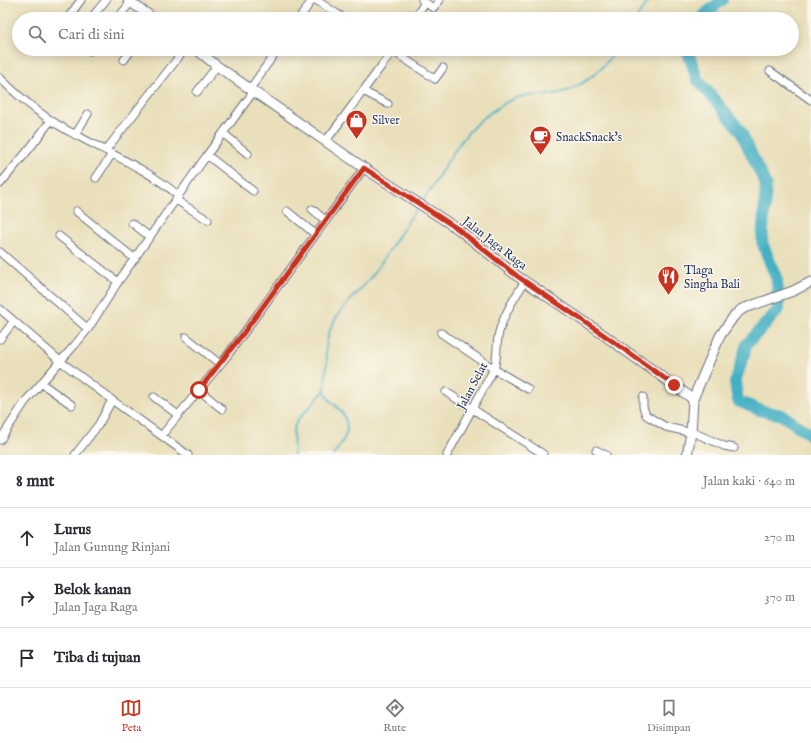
<!DOCTYPE html>
<html lang="id">
<meta charset="utf-8">
<style>
:root{--surface:#fff;--page:#f2f2f3;--text:#2b2b33;--muted:#7c7c81;--line:#e1e1e2;--accent:#c8321e}
body{margin:0;font-family:"IM FELL English",serif;background:var(--page);color:var(--text)}
.stop{position:absolute;width:12px;height:12px;margin:-9px;border:3px solid #c8321e;border-radius:50%;background:#fff}
.stop.end{background:#c8321e;border-color:#fff;box-shadow:0 1px 4px #0008}
.list{margin:0;padding:0;list-style:none}
h2{display:flex;justify-content:space-between;align-items:center;height:52px;margin:0;padding:0 16px;font-size:17px}
h2 small{font-size:13px;font-weight:400;color:var(--muted)}
.list li{display:grid;grid-template-columns:26px 1fr auto;gap:12px;align-items:center;box-sizing:border-box;height:60px;padding:0 16px;border-top:1px solid var(--line)}
.list b{display:block;font-size:15px;white-space:nowrap}
.list p{margin:0;font-size:13px;white-space:nowrap;color:var(--muted)}
.list em{font-size:13px;font-style:normal;color:var(--muted)}
.icon{flex:none;width:22px;height:22px;fill:none;stroke:currentColor;stroke-width:2;stroke-linecap:round;stroke-linejoin:round}
.map{position:relative;flex:none;width:811px;height:455px;overflow:hidden}
.search{position:absolute;background:var(--surface);box-shadow:0 2px 10px #0003;left:12px;right:12px;top:12px;height:44px;display:flex;align-items:center;gap:10px;box-sizing:border-box;padding:0 14px;border-radius:22px;color:var(--muted);font-size:15px}
.sheet{height:232px;background:var(--surface)}
nav{display:flex;justify-content:space-around;align-items:center;box-sizing:border-box;height:56px;border-top:1px solid var(--line);background:var(--surface);font-size:11px;color:var(--muted)}
nav a{display:grid;justify-items:center;gap:2px}
nav .on{color:var(--accent)}
.map>svg:first-child{display:block}
</style>
<div class="map">
<svg width="811" height="455" viewBox="0 0 811 455">
<rect width="100%" height="100%" fill="#fbf7ec"/>
<filter id="ink" filterUnits="userSpaceOnUse"><feTurbulence type="fractalNoise" baseFrequency=".025" numOctaves="2"/><feDisplacementMap in="SourceGraphic" scale="8" xChannelSelector="R" yChannelSelector="G"/><feConvolveMatrix kernelMatrix="1 2 1 2 8 2 1 2 1" color-interpolation-filters="sRGB"/></filter>
<filter id="wash" filterUnits="userSpaceOnUse"><feTurbulence type="fractalNoise" baseFrequency=".012" numOctaves="4" result="noise"/><feDisplacementMap in="SourceGraphic" scale="16" xChannelSelector="R" yChannelSelector="G"/><feGaussianBlur stdDeviation="0.9" result="paint"/><feColorMatrix in="noise" values="0 0 0 0 0 0 0 0 0 0 0 0 0 0 0 0 0 1.4 0 .05"/><feComposite in="paint" operator="in"/></filter>
<g filter="url(#wash)">
<rect width="100%" height="100%" fill="#e9dfba"/>
<g fill="none" stroke-linecap="round" stroke-linejoin="round">
<path stroke="#45b0c4" stroke-width="2" d="M636,19L649,0
M422,202C442,174 460,132 490,113C499,107 509,99 519,97C532,94 546,96 559,93C582,88 604,69 616,49
M294,455L293,431L297,421L325,390
M333,455C345,440 354,426 339,409C333,403 326,398 325,390C324,381 327,371 327,362C327,357 325,352 326,347C329,315 353,300 371,277C388,254 402,229 419,206"/>
<path stroke="#45b0c4" stroke-width="12" d="M702,19L703,16L722,0
M689,49L688,52L697,79L740,130L766,185L762,242L777,280L779,309L747,344L735,383L738,401L759,410L782,415L811,435"/>
</g>
</g>
<g filter="url(#ink)">
<g fill="none" stroke-linecap="round" stroke-linejoin="round">
<defs>
<path id="street" d="M316,0L345,19
M425,2L433,8L440,0
M92,17L106,0
M67,19L81,0
M117,19L131,2
M299,19L312,0
M414,19L424,4L425,2L422,0
M390,49L435,79L443,68
M90,51L92,49
M124,60L132,49
M770,71L811,100
M0,78C22,100 48,121 76,135C111,154 149,170 179,196
M250,89L278,49
M363,91L388,104
M197,92L217,66
M223,133L248,154
M75,135L88,114
M326,141L394,49
M106,150L185,49
M207,155L253,191
M96,178L112,154
M0,184L30,148L51,120
M176,200L208,220
M312,209L326,221
M76,211L135,259
M287,211L315,234
M132,223L150,237
M59,236L118,282
M0,252L88,329
M0,309L60,361L112,400L188,455
M441,333L494,369L528,389
M186,337L220,364
M0,339L14,321
M41,383L72,405
M199,390L222,409
M446,392L543,454
M154,397L178,415
M643,397V407L646,415L649,417L666,427L697,434L724,446L734,448
M162,435L227,356L364,168
M0,440L25,402L56,366L74,346L88,329L118,282L207,155L254,91
M596,450L606,455
M75,455L99,424L112,400
M447,455L494,369C498,357 496,344 499,332C504,314 515,297 525,281"/>
<path id="secondary" d="M128,0L154,19
M196,49L217,66L364,168L458,229L517,276L594,328L693,399L691,433L687,455
M693,399L720,336L734,316L742,309L793,291L811,282"/>
</defs>
<use href="#street" stroke="#636d7e" stroke-width="9"/>
<use href="#secondary" stroke="#636d7e" stroke-width="11"/>
<use href="#street" stroke="#fff" stroke-width="7"/>
<use href="#secondary" stroke="#fff" stroke-width="9"/>
</g>
</g>
<g fill="none" stroke-linecap="round" stroke-linejoin="round" filter="url(#ink)">
<path stroke="#c8321e" stroke-width="5" d="M199,390L242,335L364,168L458,229L517,276L594,328L674,385"/>
</g>
<defs>
<symbol id="shop-pin" viewBox="-11 -11 22 30"><path d="M0 17L-7.5 6A9.5 9.5 0 1 1 7.5 6Z" fill="#c8321e" stroke="#fbf7ec"/><path d="M-5-2.5h2.3a2.7 3.5 0 0 1 5.4 0H5L5.5 6h-11ZM-1.5-2.5h3a1.5 2.3 0 0 0-3 0Z" fill="#fff"/></symbol>
<symbol id="cafe-pin" viewBox="-11 -11 22 30"><path d="M0 17L-7.5 6A9.5 9.5 0 1 1 7.5 6Z" fill="#c8321e" stroke="#fbf7ec"/><path d="M-5.5-4.5H6V0H3Q3 3.5 0 3.5H-2.5Q-5.5 3.5-5.5 0ZM3-3.2v2h1.7v-2ZM-6 4.5H4V6H-6Z" fill="#fff"/></symbol>
<symbol id="restaurant-pin" viewBox="-11 -11 22 30"><path d="M0 17L-7.5 6A9.5 9.5 0 1 1 7.5 6Z" fill="#c8321e" stroke="#fbf7ec"/><path d="M-5-6h1v4h1v-4h1v4h1v-4h1v5L-1.5 .5V6h-2V.5L-5-1ZM5-6V6H3V1.5H1.5Q1.5-4 5-6Z" fill="#fff"/></symbol>
</defs>
<g fill-rule="evenodd">
<use href="#shop-pin" x="344" y="108" width="25" height="34"/>
<use href="#cafe-pin" x="528" y="124" width="25" height="34"/>
<use href="#restaurant-pin" x="656" y="264" width="25" height="34"/>
</g>
<g text-anchor="middle" stroke-width="3" stroke-linejoin="round" paint-order="stroke">
<g font-size="12" fill="#1b2f5e" stroke="#fbf7ec" text-anchor="start">
<text x="372" y="124">Silver</text>
<text x="556" y="141">SnackSnack's</text>
<text x="684" y="274">Tlaga<tspan x="684" dy="14">Singha Bali</tspan></text>
</g>
<g font-size="12" fill="#1b2f5e" stroke="#fbf7ec">
<text transform="translate(495 243) rotate(38)" y="4">Jalan Jaga Raga</text>
<text transform="translate(472 386) rotate(-62)" y="4">Jalan Selat</text>
</g>
</g>
</svg>
<div class="stop" style="left:199px;top:390px"></div>
<div class="stop end" style="left:674px;top:385px"></div>
<div class="search"><svg class="icon" aria-label="search" viewBox="0 0 24 24"><circle cx="10" cy="10" r="6"/><path d="M15 15l6 6"/></svg>Cari di sini</div>
</div>
<section class="sheet">
<h2>8 mnt<small>Jalan kaki · 640 m</small></h2>
<ul class="list">
<li><svg class="icon" aria-label="ahead" viewBox="0 0 24 24"><path d="M12 20V5M6 11l6-6 6 6"/></svg><div><b>Lurus</b><p>Jalan Gunung Rinjani</p></div><em>270 m</em></li>
<li><svg class="icon" aria-label="right" viewBox="0 0 24 24"><path d="M7 20v-9h11M14 6l5 5-5 5"/></svg><div><b>Belok kanan</b><p>Jalan Jaga Raga</p></div><em>370 m</em></li>
<li><svg class="icon" aria-label="arrive" viewBox="0 0 24 24"><path d="M6 21V4h12l-3 4 3 4H6"/></svg><div><b>Tiba di tujuan</b></div></li>
</ul>
</section>
<nav>
<a class="on"><svg class="icon" aria-label="map" viewBox="0 0 24 24"><path d="M3 6l6-2 6 2 6-2v14l-6 2-6-2-6 2zM9 4v14M15 6v14"/></svg>Peta</a>
<a><svg class="icon" aria-label="directions" viewBox="0 0 24 24"><path d="M12 3l9 9-9 9-9-9zM9 14v-3h6M13 9l2 2-2 2"/></svg>Rute</a>
<a><svg class="icon" aria-label="saved" viewBox="0 0 24 24"><path d="M7 4h10v16l-5-4-5 4z"/></svg>Disimpan</a>
</nav>
